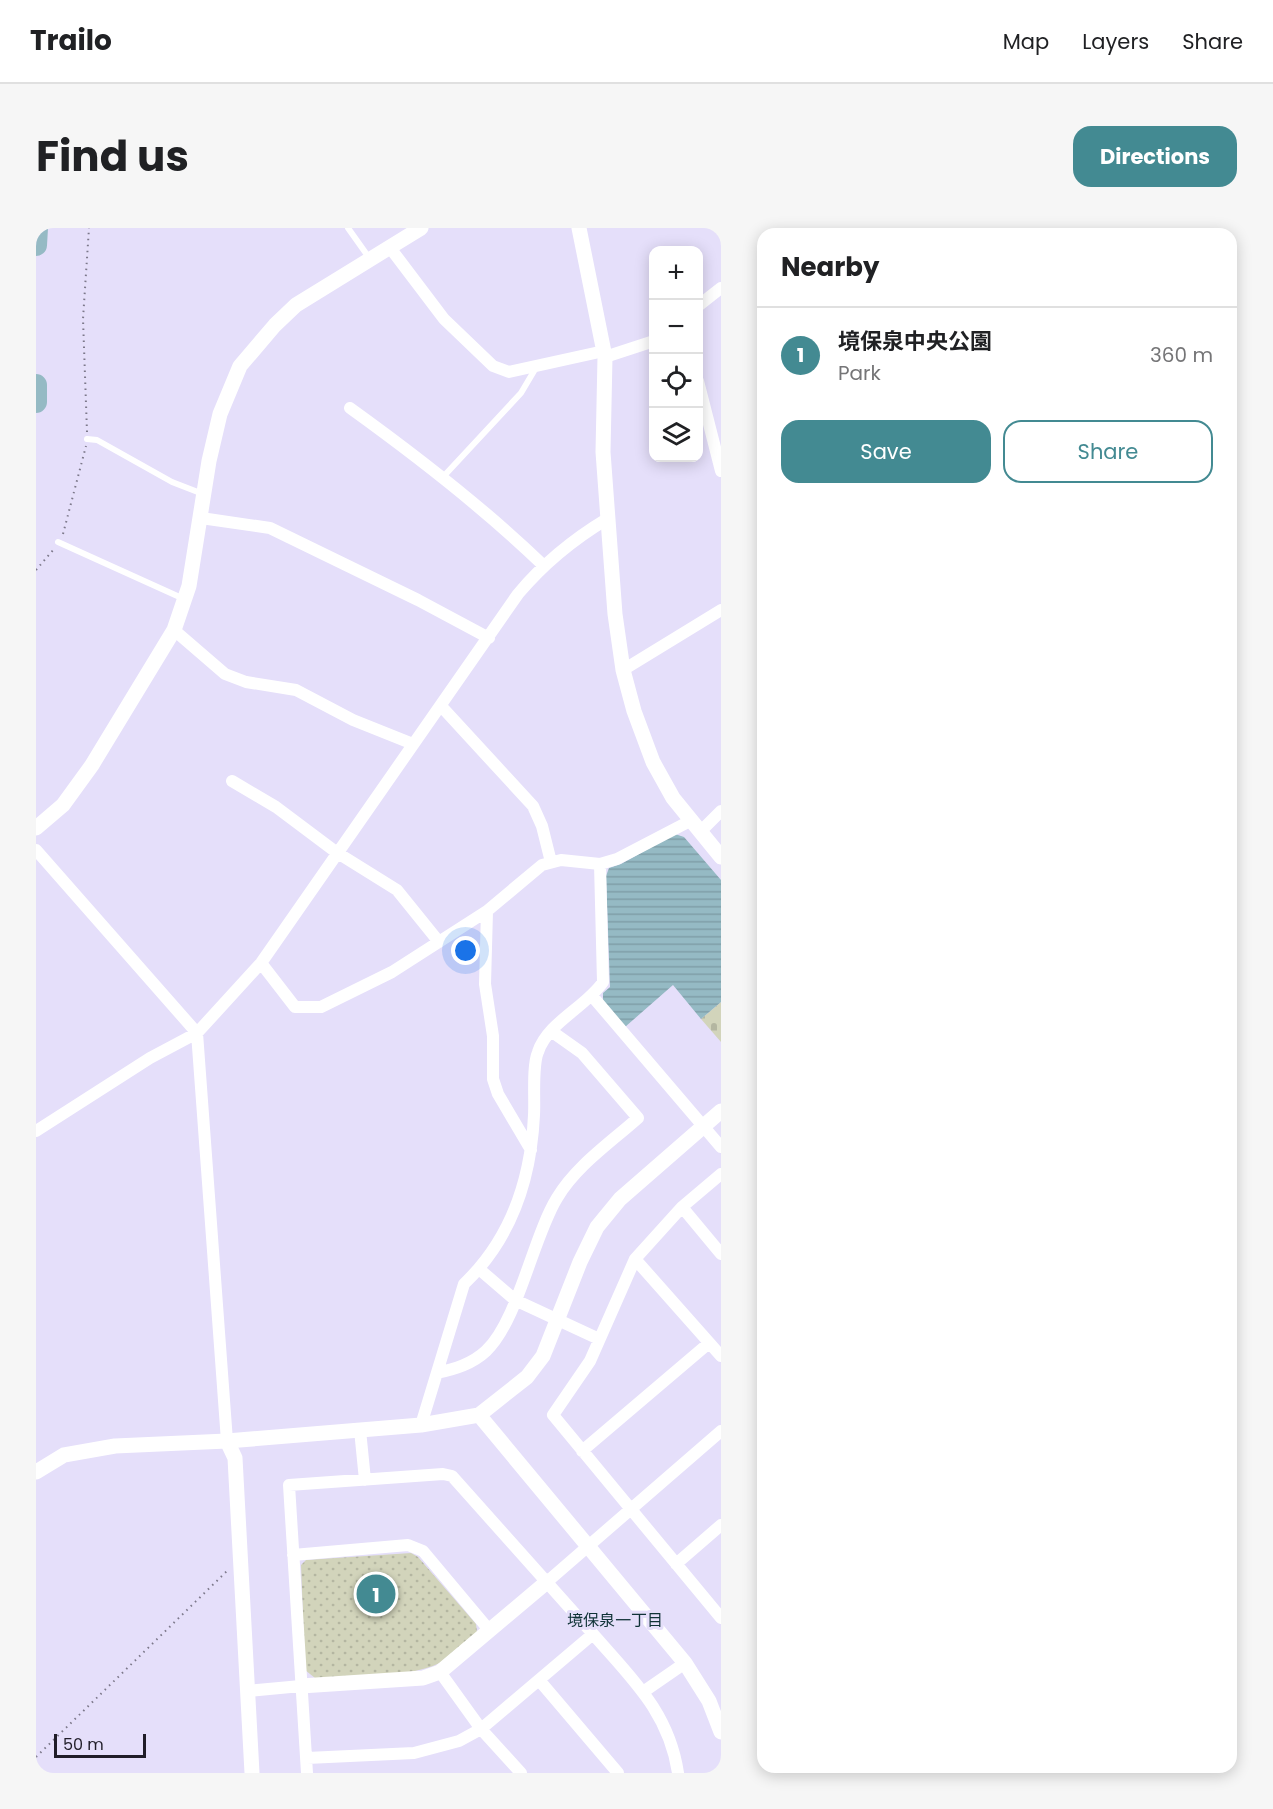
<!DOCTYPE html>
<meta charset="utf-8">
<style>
:root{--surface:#fff;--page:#f6f6f6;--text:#202124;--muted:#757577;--line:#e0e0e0;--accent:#438a92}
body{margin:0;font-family:Poppins,"Noto Sans JP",sans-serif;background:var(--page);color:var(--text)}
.controls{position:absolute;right:18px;top:18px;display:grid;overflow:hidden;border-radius:12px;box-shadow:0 3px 15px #0003}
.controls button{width:54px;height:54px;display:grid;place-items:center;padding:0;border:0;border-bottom:2px solid var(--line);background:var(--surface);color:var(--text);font:30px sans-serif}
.scale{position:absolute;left:18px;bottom:15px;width:92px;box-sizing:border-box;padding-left:6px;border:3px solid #201d28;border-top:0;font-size:16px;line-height:21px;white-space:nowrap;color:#201d28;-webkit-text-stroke:4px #e5dffa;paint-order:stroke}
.you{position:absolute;left:430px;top:723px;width:21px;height:21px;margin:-15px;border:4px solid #fff;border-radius:50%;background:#1a73e8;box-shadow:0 0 0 9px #1a73e833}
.badge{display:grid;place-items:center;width:39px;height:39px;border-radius:50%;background:var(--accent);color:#fff;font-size:20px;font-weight:700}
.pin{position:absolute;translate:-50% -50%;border:3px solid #fff;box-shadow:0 2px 6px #0006}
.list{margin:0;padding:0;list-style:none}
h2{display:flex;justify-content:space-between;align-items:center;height:78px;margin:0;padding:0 24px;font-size:26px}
h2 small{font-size:20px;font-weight:400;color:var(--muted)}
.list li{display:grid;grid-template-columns:39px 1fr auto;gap:18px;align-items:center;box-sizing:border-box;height:96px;padding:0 24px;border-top:2px solid var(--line)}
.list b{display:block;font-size:22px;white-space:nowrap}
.list p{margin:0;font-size:20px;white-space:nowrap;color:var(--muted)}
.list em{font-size:20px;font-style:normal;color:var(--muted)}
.actions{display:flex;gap:12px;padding:18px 24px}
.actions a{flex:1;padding:14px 0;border:2px solid var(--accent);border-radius:18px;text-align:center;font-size:21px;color:var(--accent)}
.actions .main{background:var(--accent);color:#fff}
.icon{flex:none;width:33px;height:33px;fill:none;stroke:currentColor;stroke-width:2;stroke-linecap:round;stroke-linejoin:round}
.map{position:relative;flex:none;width:685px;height:1545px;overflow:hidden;border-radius:18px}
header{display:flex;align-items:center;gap:36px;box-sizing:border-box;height:84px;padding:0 30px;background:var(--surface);border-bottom:2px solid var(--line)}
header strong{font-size:28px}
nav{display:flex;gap:33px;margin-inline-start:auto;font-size:21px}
.intro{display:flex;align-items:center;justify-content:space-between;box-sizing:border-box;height:144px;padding:0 36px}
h1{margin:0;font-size:42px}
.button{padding:15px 27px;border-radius:18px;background:var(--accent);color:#fff;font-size:21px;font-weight:700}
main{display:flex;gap:36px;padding:0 36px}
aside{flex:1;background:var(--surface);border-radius:18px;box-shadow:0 3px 15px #0003}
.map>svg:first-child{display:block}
</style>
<header>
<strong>Trailo</strong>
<nav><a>Map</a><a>Layers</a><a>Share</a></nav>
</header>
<div class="intro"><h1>Find us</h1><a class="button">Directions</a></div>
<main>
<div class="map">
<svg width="685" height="1545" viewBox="0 0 685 1545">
<defs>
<pattern id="grass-dots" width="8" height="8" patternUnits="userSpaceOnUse" patternTransform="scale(1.5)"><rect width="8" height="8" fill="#d2d4bb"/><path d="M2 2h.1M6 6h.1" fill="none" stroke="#b4b6a1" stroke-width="1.8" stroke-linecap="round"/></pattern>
<pattern id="cemetery-stones" width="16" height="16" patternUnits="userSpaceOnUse" patternTransform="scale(1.5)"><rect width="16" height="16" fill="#d2d4bb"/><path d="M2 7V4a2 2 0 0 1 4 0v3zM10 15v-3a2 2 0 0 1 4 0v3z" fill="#b4b6a1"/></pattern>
<pattern id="water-rules" width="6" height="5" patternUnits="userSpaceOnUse" patternTransform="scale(1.5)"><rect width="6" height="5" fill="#95bac4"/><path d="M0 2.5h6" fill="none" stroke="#809fa8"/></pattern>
</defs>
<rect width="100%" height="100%" fill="#e5dffa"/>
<path fill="url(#grass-dots)" d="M375,1325L382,1329L440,1396L441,1404C431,1413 420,1425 409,1432C379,1451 315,1448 279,1450L269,1442L265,1337L270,1332Z"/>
<path fill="url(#cemetery-stones)" d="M685,774V814L665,791Z"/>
<path fill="url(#water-rules)" d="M639,606L648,609L685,652V774L665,791L637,757L589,799L567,773V765L574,759L570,648L573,640L585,636Z"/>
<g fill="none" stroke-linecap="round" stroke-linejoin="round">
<path stroke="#95bac4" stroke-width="22" d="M0,17L1,0
M0,157V174"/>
<path stroke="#7c788a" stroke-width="2" stroke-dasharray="1.5 4.5" stroke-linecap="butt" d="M51,204L47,91L53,0
M27,306L50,218
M0,342L18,321
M0,1529L191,1343"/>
<path stroke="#fff" stroke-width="6" d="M312,0L334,31
M51,211L61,212L136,254L167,266
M407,249L485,165L501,138
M22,314L148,371"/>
<path stroke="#fff" stroke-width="12" d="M355,21L408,91L457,138L473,144L568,123
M662,78L685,60
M569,129L618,113
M662,153L685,243
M314,180C382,229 447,279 507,337
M165,290L234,300L382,372L453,410
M138,402L189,446L210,454L260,462L317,492L377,516
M587,442L685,382
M405,478L497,578L506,598L515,634
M196,553L240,579L300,624L361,662L403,714
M664,604L685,583
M0,622L161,805L191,1213
M451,683L449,756L457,808V851L462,866L495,922
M225,735L259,779H285L356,744L451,683L506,637L525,632L564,636L581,631L654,593
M557,769L685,919
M0,903L114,830L161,805L225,735L482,366C508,335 536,312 571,291
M685,946L646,979L599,1031L554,1133L517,1187L685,1390
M646,979L685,1026
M599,1031L685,1128
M443,1041L479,1072L563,1111
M401,1145C419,1141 436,1136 450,1123C482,1093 497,1009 521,970C540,938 574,915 602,890L546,825L515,803
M385,1197L428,1056C475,1011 495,951 498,887C499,871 496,838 502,824C512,794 550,779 567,754L564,636
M324,1202L329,1252
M546,1223L673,1115
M257,1327L372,1317L387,1323L454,1403
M640,1336L685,1297
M512,1353L685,1203
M404,1444L445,1501L485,1545
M503,1452L582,1545
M211,1463L265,1458
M607,1464L649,1435
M271,1530L378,1525L423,1513L445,1501L557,1406C596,1451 633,1484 642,1545
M271,1545L253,1257L407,1246L416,1248L557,1406"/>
<path stroke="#fff" stroke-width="15" d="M543,0L569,129L567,224L579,386L587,442L598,483L617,534L637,570L685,629
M0,600L27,577L56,537L138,402L153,358L173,233L184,186L204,138L239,97L260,77L385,0
M443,1187L649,1435L673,1473L685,1504
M191,1213L199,1230L216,1545
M0,1244L28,1227L79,1218L191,1213L385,1197L443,1187L491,1149L507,1128L544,1034L561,999L584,971L685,883
M265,1458L387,1450L404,1444L512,1353"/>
</g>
<g text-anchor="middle" stroke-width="6" stroke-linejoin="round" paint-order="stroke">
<g font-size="16" fill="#103337" stroke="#e5dffa">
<text x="579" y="1398">境保泉一丁目</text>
</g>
</g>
</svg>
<div class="controls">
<button>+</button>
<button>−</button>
<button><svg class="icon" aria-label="locate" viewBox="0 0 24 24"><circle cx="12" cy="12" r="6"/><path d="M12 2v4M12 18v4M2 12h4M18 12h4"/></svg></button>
<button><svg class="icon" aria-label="layers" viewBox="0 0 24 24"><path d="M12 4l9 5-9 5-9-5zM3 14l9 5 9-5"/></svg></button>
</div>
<div class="scale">50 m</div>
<div class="you"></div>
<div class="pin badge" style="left:340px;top:1366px">1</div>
</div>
<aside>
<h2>Nearby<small></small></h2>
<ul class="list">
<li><span class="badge">1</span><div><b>境保泉中央公園</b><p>Park</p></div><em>360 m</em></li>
</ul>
<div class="actions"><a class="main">Save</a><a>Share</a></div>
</aside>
</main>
